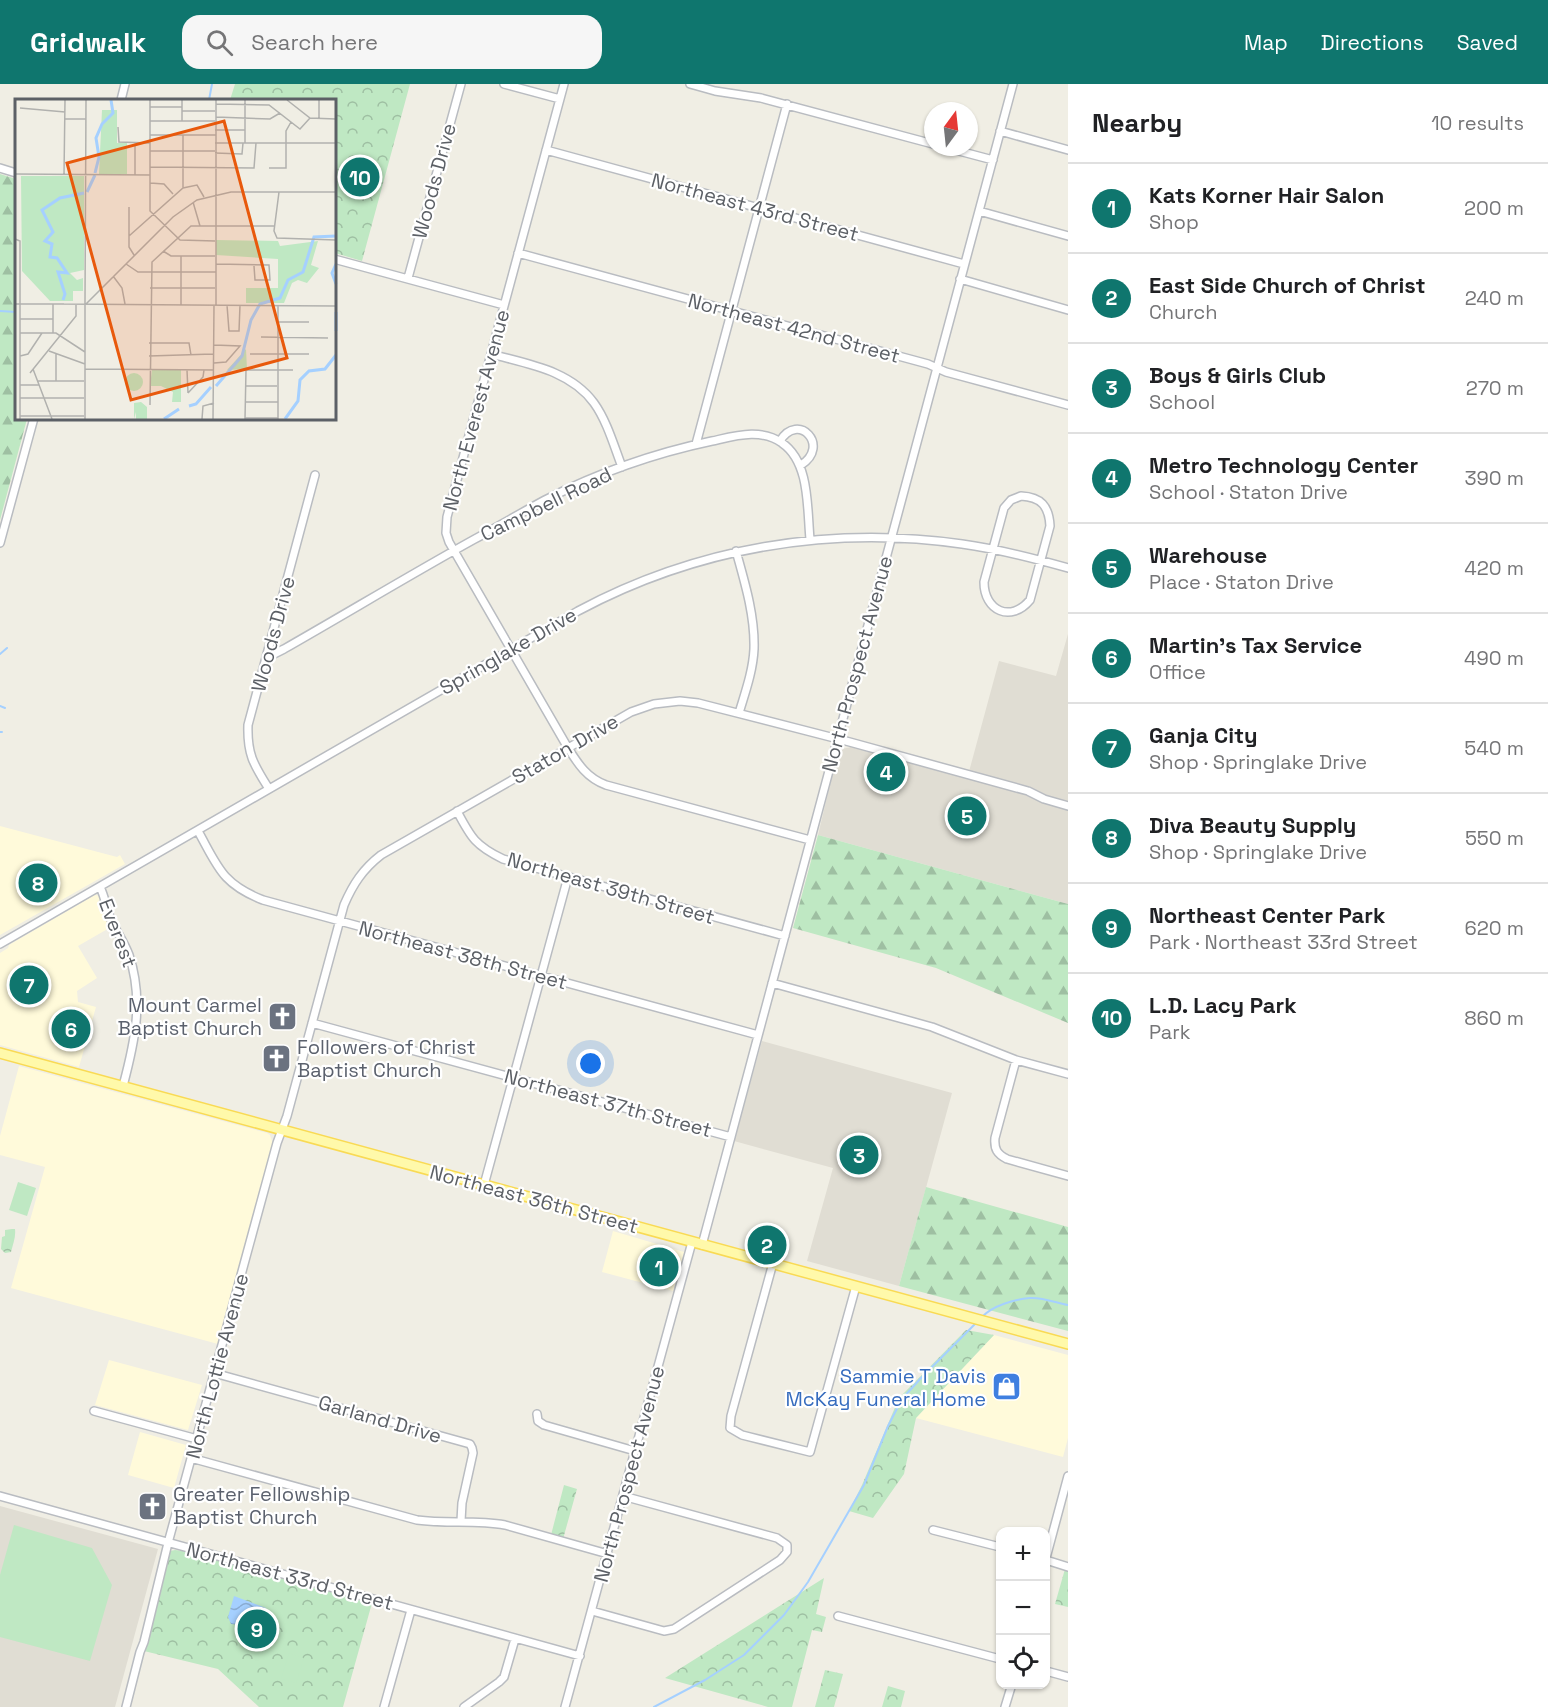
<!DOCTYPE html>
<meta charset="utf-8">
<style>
:root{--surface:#fff;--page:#f6f6f6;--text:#202124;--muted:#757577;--line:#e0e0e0;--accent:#0f766e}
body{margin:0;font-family:"Space Grotesk",sans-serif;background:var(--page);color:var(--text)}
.controls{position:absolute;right:18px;bottom:18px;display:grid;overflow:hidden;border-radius:12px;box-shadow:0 2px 4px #0004}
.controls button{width:54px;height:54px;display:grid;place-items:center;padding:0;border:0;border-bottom:2px solid var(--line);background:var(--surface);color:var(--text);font:30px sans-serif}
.compass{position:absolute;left:924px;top:18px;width:54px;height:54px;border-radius:50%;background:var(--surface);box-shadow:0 2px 4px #0004;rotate:15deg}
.you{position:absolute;left:591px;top:980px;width:21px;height:21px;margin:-15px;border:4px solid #fff;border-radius:50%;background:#1a73e8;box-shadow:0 0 0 9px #1a73e833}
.badge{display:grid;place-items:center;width:39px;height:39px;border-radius:50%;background:var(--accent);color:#fff;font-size:20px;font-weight:700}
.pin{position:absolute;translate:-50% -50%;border:3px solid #fff;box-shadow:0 2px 6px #0006}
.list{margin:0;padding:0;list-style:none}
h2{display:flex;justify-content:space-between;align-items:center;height:78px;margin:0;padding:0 24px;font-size:26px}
h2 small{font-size:20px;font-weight:400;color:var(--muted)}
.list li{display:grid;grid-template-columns:39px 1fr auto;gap:18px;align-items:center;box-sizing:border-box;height:90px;padding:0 24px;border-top:2px solid var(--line)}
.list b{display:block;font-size:22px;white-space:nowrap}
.list p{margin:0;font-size:20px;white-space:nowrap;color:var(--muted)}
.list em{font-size:20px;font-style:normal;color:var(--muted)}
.icon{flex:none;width:33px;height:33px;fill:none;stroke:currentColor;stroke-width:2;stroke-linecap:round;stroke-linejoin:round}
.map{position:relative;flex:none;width:1068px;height:1623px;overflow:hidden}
header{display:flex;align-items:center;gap:36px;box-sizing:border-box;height:84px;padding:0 30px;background:var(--accent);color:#fff}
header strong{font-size:28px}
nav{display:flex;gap:33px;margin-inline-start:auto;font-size:21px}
.search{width:420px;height:54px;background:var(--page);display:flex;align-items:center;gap:15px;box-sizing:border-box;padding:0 21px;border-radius:18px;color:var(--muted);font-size:22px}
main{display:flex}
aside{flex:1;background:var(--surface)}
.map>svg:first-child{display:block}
</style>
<header>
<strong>Gridwalk</strong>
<div class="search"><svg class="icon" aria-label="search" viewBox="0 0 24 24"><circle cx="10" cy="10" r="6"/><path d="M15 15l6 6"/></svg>Search here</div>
<nav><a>Map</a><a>Directions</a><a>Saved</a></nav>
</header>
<main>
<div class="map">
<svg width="1068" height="1623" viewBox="0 0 1068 1623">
<defs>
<pattern id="forest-firs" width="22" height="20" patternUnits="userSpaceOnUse" patternTransform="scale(1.5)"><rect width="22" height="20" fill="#bfe8c3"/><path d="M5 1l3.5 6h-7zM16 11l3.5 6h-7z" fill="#9ebfa2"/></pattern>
<pattern id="park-crowns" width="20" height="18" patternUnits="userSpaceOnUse" patternTransform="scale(1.5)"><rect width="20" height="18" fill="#bfe8c3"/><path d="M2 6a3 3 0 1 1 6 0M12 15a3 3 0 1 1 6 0" fill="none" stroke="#9ebfa2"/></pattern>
<pattern id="water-waves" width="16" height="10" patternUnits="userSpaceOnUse" patternTransform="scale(1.5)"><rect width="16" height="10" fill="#a5d0ff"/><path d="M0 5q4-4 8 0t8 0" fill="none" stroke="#8aacd2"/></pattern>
</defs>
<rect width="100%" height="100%" fill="#f0eee4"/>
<path fill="#fffada" d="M0,742L117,773L120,771L125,780L0,851Z
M95,811L99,812L100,814L98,818L111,843L78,862L97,894L77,907L78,918L96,923L79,983L0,961V869L8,864L9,861Z
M19,982L267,1049L270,1051L273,1060L218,1260L11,1204L45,1083L0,1071V1052Z
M613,1147L684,1168L673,1207L602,1188Z
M994,1251L1068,1271V1354L1063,1373L916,1334Z
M109,1276L202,1301L188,1346L95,1321Z
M140,1348L186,1361L174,1404L128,1391Z"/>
<path fill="#e0ddd3" d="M1068,550V820L818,751L837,672L842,665L851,663L967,695L999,577L1056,592Z
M762,957L952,1009L899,1202L807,1177L833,1084L734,1057Z
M0,1422L158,1465L115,1623H0Z"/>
<path fill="url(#forest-firs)" d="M0,90L16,95V334L27,335L0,436Z
M818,751L1068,820V939L936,884L793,844Z
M926,1103L1068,1143V1247L899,1202Z"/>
<path fill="url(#park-crowns)" d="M235,0H410L362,177L335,169L334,16H230Z
M12,1145H15C16,1153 13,1160 11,1168L5,1169L1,1165L2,1153L5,1152V1146Z
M966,1246L994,1251L916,1334L904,1390L873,1434L849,1427L862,1401L899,1314Z
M564,1401L577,1405L563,1455L551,1451Z
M175,1466L183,1467L372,1519L343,1623H259L218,1585L144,1567L167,1474L170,1467Z
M1065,1485L1068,1486V1523L1055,1520Z
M824,1494L816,1530L826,1533L822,1548L812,1546L792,1623H768L665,1594Z
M825,1586L843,1590L834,1623H815Z
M888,1602L905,1607L901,1623H882Z"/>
<path fill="#bfe8c3" d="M18,1098L36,1104L27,1132L9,1126Z
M14,1441L92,1464L112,1501L90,1577L0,1553V1491Z
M289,1569L304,1574L296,1599L281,1595Z"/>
<path fill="url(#water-waves)" d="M234,1512L266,1524L262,1536L244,1533L240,1541L231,1540L228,1533Z"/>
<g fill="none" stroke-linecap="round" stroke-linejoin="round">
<path stroke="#a5d0ff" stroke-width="2" d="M209,16L212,0
M0,227L16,228
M0,570L7,564
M0,622L5,624
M0,648H2
M982,1233C992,1222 1015,1215 1030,1214C1042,1213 1057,1219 1068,1221
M654,1623L705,1596L744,1571L784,1531L808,1498L864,1401L888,1342L902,1315L921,1294L976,1239"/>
<defs>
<path id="minor" d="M504,0L560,15
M564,0L447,433L446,449L449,458L568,664C578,680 587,694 606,701L810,756
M690,0L715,7L761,14L933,60
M121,16L125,0
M1000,47L1068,66
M944,63L993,76
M546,66L964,180
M0,84L16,89
M979,127L1068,152
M518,169L928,280L946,288L1068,321
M334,175L504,221
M408,194L461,0
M960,195L1068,226
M491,270C527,280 570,286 594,319C607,337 614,362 622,383
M780,357C798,327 831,362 801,381
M696,360L787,20
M1021,412C1041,413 1049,422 1050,442L1030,516C1011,539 984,527 984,498L1004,424L1011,416Z
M0,459L34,334
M736,467C745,499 755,532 754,565C753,587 745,609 739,629
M266,574L284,565C347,529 410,491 473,456C497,443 521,429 545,416C596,390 655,369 712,357C735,352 761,344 782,359C810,378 807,424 810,455
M269,705C254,681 247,671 248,641L315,391
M457,727C471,754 476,762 503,775L785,852
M198,747C218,783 222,800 263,816L758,951
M100,803C105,813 106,823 110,833C115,846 124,857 129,871C144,916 135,957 123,1002
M0,860L578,527C696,464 829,441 962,460C998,465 1033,474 1068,484
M772,899L932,943L1016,976L1068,990
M312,939L731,1053
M1016,976L995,1054C994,1065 997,1070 1007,1075L1068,1092
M484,1101L568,793
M702,1161L1013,0
M773,1179L731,1332L730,1344L742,1351L810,1368L856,1202
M214,1289L470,1360L472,1364L473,1369L462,1419L461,1437
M94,1327L197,1355
M537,1330L538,1337L544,1341L635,1367
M191,1374L417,1436C446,1440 475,1436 505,1441L608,1470
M0,1412L580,1572
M933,1446L1000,1463
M1046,1474L1068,1392
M1046,1476L1068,1483
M592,1527L664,1547L674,1545L780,1476L787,1468V1461L777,1454L623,1412
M838,1532L1000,1575
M1046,1587L1068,1593
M126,1623L140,1568L144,1558L168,1459L277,1059L287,1032L344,821C353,800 363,785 381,771L631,628L654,620L680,617L698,619L846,657L1028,707L1044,715L1068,722
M384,1623L411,1526
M464,1623L499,1598L504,1593L515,1555
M565,1623L692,1158
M1005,1623L1012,1600"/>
<path id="major" d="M0,969L1068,1260"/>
</defs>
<use href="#minor" stroke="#b9bcc1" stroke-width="10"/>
<use href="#major" stroke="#f9da54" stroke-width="12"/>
<use href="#minor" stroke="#fff" stroke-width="7"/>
<use href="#major" stroke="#fff9aa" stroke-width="9"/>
</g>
<defs>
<symbol id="church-square" viewBox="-11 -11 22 22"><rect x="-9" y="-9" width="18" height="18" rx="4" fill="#6b7280" stroke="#fff"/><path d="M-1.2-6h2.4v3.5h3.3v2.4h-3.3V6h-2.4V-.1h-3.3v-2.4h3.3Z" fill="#fff"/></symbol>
<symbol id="shop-square" viewBox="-11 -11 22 22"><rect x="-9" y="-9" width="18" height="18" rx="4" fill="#3f7fe0" stroke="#fff"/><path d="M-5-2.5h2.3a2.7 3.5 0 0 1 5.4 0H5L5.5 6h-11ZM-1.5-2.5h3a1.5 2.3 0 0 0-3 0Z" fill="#fff"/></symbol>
</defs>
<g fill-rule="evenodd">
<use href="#church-square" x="266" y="916" width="33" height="33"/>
<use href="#church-square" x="260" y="958" width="33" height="33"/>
<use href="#shop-square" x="990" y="1286" width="33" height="33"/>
<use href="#church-square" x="136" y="1406" width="33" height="33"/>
</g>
<g text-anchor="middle" stroke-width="4.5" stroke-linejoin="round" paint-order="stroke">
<g font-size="20" fill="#5c6066" stroke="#fff">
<text transform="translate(434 97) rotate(-75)" y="7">Woods Drive</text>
<text transform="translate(755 123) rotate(15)" y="7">Northeast 43rd Street</text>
<text transform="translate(794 244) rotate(15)" y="7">Northeast 42nd Street</text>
<text transform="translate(476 326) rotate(-75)" y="7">North Everest Avenue</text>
<text transform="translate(546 420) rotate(-26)" y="7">Campbell Road</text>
<text transform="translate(273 550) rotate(-75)" y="7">Woods Drive</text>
<text transform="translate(508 567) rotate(-30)" y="7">Springlake Drive</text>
<text transform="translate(857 580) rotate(-75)" y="7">North Prospect Avenue</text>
<text transform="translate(565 665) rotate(-30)" y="7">Staton Drive</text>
<text transform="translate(611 804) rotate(16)" y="7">Northeast 39th Street</text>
<text transform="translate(118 849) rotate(69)" y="7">Everest</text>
<text transform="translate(463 871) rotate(15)" y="7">Northeast 38th Street</text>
<text transform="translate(608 1019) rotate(15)" y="7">Northeast 37th Street</text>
<text transform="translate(534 1115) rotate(15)" y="7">Northeast 36th Street</text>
<text transform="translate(217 1282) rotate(-75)" y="7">North Lottie Avenue</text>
<text transform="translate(380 1335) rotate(16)" y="7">Garland Drive</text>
<text transform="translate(629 1390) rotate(-75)" y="7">North Prospect Avenue</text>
<text transform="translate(290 1492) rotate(15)" y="7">Northeast 33rd Street</text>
</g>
<g font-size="20" fill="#5b616d" stroke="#fff" text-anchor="start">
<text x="262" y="928" text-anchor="end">Mount Carmel<tspan x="262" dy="23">Baptist Church</tspan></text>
<text x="297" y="970">Followers of Christ<tspan x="297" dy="23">Baptist Church</tspan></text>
<text x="173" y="1417">Greater Fellowship<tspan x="173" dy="23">Baptist Church</tspan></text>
</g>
<g font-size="20" fill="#366cbe" stroke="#fff" text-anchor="end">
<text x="986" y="1299">Sammie T Davis<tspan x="986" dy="23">McKay Funeral Home</tspan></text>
</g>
</g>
<g transform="translate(15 15)">
<rect width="321" height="321" fill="#f0eee4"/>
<path d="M6,77H69V171L55,174L62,181L68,179V192H58V202H35L7,172ZM201,141L263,142L265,147L303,142L296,166L304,169L292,184L283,181L277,184L269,204H231V189H263V160L201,156Z" fill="#bfe8c3"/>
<path d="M87,11H102V44H112V75H84ZM231,250L232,270L212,271ZM137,271H166V303H157L158,293L146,287H135Z" fill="#bfe8c3"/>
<path d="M110 283a9 9 0 1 1 18 0a9 9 0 1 1-18 0ZM126,303L132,308V320H121V313L119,320V304Z" fill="#bfe8c3"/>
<path fill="none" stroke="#a5d0ff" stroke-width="3" d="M80,74L84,58L81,39L87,25L98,14L96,1M72,93L80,76M321,165L317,174L321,185M48,201L50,195L43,173L52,174L42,159L35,158L37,145L30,142L38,133L27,111L45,99L69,94M321,213V232M201,287L227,257L236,221L245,205L265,199L273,181L288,173L299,138L321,137M174,307L181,305L196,288M149,320L164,310M270,320L283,302L285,281L294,272L310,270L321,256"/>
<path fill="none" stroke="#b1b1ae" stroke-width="1.5" d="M135,1V112L165,141L200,142M167,1V22M272,1L295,19L321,20M201,5L254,6L285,30L295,19M135,8H167M5,9L50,13M167,12H200M201,18L255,20L265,14M50,20H71M304,20V1M135,22H200M103,28L104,43L135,44M200,31H230M135,36H201M168,36V89M200,44H321M230,44V1M135,52H200M200,54L227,55L228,44M135,68L239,69L241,44M254,69H271V32L276,23M0,75L135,76M49,76L50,1M120,76V44M135,84L149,85L158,95M264,93L259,132L262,139L321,141M178,103L185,127M114,108V148L119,156M114,137L168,89L182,86L189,98M0,140L5,142V320M148,152L156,157H200M111,165L123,173H201M201,165L254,166L255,181H240L239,167M98,177L107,189L110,205M135,189H200M70,204L71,1M0,205H49M47,205L321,207M71,205L158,118L182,101L216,93H321M166,206V157M201,206V1M212,206L214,232H224L225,206M5,220H38M263,223H294M5,234H41L70,253M38,234V205M246,238L313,239M134,244H174L176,256M34,252L70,265M235,255H294M5,257L13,255L27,234M134,257L198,255M199,264L211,263L225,247L199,246M18,270L37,320M70,270L199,271M172,271L173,294M15,274L61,217V206M23,282H69M41,282V254M5,286H24M231,287H262M173,294L188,278L189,271M5,299H69M230,303H263M135,306L137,163L176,127H260M5,317H69M230,319H263M70,320V204M187,320L188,307L199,304M198,320L199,206M230,320L231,271H278M263,320V206"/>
<path fill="#e8590c" fill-opacity="0.15" stroke="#e8590c" stroke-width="3" d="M209,22L272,259L116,301L52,64Z"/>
<rect width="321" height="321" fill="none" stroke="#5c6066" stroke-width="3"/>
</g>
</svg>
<div class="controls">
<button>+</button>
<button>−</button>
<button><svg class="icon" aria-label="locate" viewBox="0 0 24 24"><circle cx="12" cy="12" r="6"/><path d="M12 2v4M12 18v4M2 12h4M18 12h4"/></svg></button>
</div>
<svg class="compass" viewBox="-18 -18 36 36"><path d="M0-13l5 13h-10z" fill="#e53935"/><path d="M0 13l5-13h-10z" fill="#757577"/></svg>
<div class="you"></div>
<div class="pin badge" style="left:659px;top:1183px">1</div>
<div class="pin badge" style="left:767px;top:1161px">2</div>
<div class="pin badge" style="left:859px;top:1071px">3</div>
<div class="pin badge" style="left:886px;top:688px">4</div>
<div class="pin badge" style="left:967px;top:732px">5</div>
<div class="pin badge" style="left:71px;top:945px">6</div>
<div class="pin badge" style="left:29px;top:901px">7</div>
<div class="pin badge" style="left:38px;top:799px">8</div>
<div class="pin badge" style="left:257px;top:1545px">9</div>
<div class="pin badge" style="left:360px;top:93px">10</div>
</div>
<aside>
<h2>Nearby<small>10 results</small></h2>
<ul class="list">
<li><span class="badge">1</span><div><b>Kats Korner Hair Salon</b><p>Shop</p></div><em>200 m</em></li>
<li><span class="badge">2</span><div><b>East Side Church of Christ</b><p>Church</p></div><em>240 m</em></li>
<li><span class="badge">3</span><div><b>Boys &amp; Girls Club</b><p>School</p></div><em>270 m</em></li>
<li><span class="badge">4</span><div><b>Metro Technology Center</b><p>School · Staton Drive</p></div><em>390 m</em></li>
<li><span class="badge">5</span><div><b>Warehouse</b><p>Place · Staton Drive</p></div><em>420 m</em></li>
<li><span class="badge">6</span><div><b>Martin's Tax Service</b><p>Office</p></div><em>490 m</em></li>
<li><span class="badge">7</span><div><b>Ganja City</b><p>Shop · Springlake Drive</p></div><em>540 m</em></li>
<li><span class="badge">8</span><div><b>Diva Beauty Supply</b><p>Shop · Springlake Drive</p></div><em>550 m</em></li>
<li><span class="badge">9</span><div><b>Northeast Center Park</b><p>Park · Northeast 33rd Street</p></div><em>620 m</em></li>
<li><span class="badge">10</span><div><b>L.D. Lacy Park</b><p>Park</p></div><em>860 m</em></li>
</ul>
</aside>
</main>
